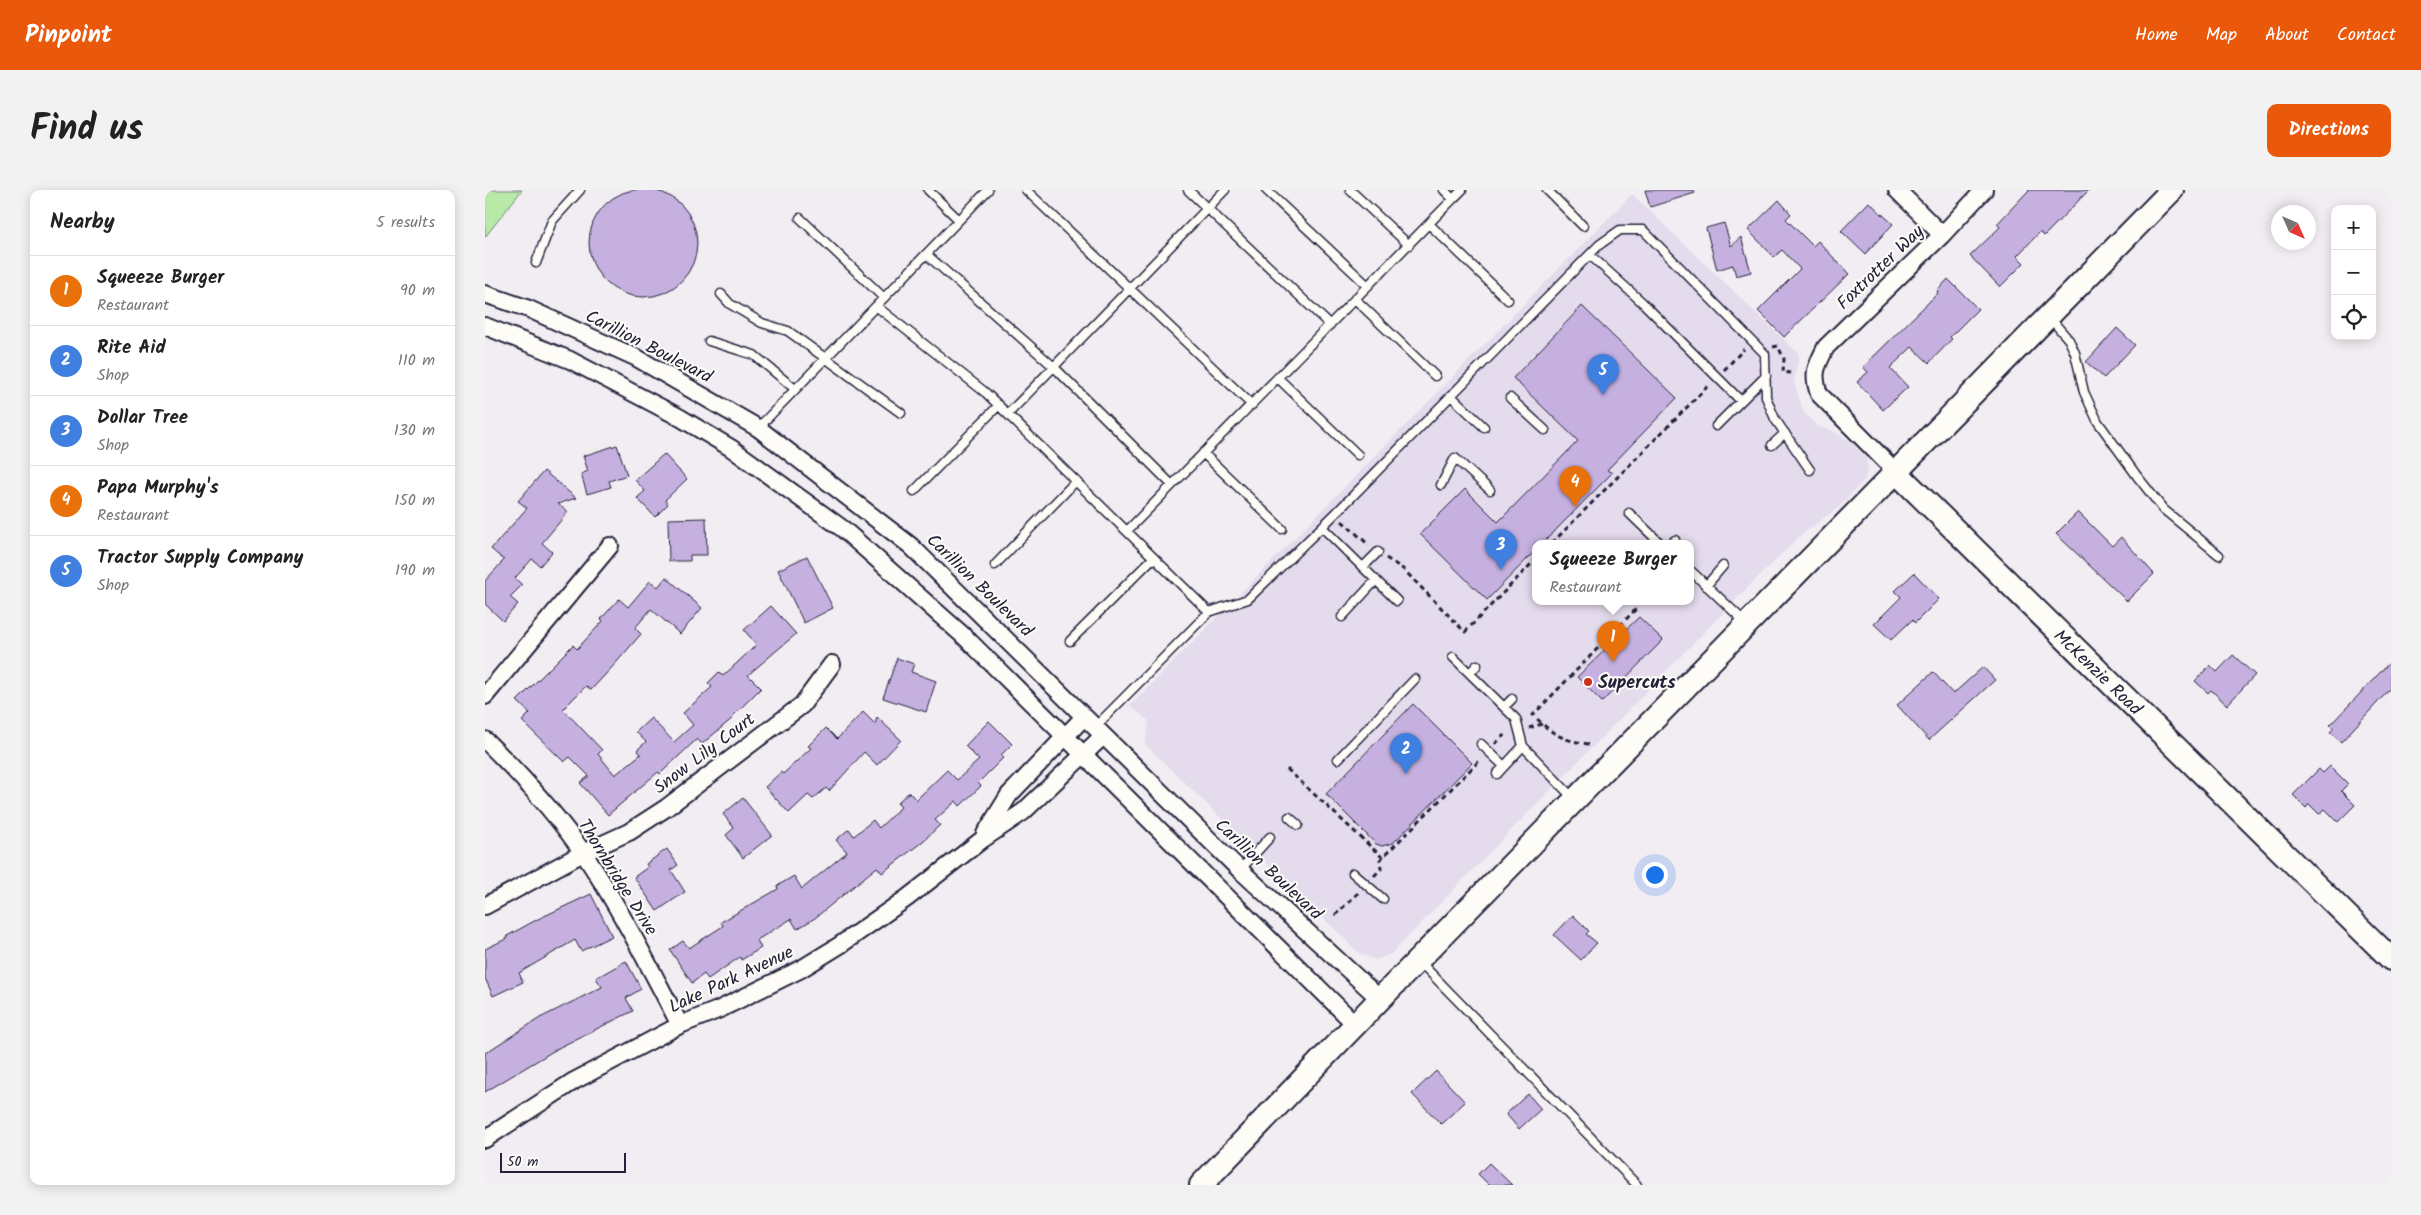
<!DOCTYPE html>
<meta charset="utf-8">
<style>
:root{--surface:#fff;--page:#f2f2f2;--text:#222;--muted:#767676;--line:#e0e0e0;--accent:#ea580c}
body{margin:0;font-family:Kalam,sans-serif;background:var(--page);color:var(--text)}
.controls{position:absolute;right:15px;top:15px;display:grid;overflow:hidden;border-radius:10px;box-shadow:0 2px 12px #0003}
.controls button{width:45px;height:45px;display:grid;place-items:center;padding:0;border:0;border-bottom:1px solid var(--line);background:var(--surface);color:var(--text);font:25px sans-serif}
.compass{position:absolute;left:1786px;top:15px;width:45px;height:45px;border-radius:50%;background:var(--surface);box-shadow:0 2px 12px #0003;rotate:135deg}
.scale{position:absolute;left:15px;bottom:12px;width:126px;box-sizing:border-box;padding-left:5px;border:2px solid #22223b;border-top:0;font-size:14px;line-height:18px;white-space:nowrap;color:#22223b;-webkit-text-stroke:4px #fdfcf7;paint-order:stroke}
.you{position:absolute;left:1169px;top:684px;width:18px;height:18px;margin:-12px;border:4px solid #fff;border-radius:50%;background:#1a73e8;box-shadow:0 0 0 8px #1a73e833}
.badge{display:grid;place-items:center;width:32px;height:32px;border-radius:50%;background:var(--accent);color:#fff;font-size:16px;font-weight:700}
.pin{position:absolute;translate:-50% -41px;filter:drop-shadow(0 1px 2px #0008)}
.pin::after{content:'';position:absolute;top:26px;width:18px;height:15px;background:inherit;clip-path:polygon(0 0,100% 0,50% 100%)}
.popup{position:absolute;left:1047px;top:350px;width:162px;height:65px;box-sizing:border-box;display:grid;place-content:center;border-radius:10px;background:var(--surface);filter:drop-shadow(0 1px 4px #0005);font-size:16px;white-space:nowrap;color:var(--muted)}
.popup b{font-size:19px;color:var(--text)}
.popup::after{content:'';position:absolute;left:50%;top:100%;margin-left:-10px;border:10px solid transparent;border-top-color:var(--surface)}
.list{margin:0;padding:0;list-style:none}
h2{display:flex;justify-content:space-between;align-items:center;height:65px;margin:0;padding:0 20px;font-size:21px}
h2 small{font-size:16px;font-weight:400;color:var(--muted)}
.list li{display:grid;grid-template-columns:32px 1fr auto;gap:15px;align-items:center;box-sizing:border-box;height:70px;padding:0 20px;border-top:1px solid var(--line)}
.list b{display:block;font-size:19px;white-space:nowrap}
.list p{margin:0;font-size:16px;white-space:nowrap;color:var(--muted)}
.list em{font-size:16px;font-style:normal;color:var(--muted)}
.icon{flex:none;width:28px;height:28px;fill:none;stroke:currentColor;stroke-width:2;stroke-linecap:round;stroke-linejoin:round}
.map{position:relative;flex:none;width:1906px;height:995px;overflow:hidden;border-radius:10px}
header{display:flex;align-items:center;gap:30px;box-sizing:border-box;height:70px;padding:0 25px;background:var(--accent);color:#fff}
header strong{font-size:24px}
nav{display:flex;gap:28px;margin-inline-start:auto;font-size:18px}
.intro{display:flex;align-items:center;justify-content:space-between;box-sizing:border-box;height:120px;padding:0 30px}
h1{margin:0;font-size:35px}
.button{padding:12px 22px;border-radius:10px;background:var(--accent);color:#fff;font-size:18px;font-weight:700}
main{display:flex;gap:30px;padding:0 30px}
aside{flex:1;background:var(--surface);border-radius:10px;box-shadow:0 2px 12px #0003}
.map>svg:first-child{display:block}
</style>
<header>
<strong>Pinpoint</strong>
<nav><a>Home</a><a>Map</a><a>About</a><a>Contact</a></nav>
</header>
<div class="intro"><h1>Find us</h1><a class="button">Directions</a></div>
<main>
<aside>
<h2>Nearby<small>5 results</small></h2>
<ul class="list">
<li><span class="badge" style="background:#e8710a">1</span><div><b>Squeeze Burger</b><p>Restaurant</p></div><em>90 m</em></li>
<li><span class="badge" style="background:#3f7fe0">2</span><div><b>Rite Aid</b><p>Shop</p></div><em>110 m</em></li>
<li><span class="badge" style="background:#3f7fe0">3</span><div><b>Dollar Tree</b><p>Shop</p></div><em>130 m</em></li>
<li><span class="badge" style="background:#e8710a">4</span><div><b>Papa Murphy's</b><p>Restaurant</p></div><em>150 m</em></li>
<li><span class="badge" style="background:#3f7fe0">5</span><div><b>Tractor Supply Company</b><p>Shop</p></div><em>190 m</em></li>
</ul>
</aside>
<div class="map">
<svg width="1906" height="995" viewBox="0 0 1906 995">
<rect width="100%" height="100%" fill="#f2edf2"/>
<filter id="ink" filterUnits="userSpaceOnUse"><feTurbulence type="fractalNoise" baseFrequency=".02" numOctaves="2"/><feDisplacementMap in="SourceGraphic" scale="10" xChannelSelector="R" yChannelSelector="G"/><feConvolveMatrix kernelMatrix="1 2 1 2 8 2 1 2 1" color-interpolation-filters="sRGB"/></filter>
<g filter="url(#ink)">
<path fill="#e4dbed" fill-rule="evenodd" d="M1147,4L1314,164L1309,192L1319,223L1333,236L1350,242L1369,254L1381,269L1383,278L1380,289L1354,317L1316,345L1265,395L906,764L891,770L874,763L660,554L664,531L645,516ZM1050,353H1206V411H1050Z"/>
<path fill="#b9e9a8" stroke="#6e8672" d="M0,0H37L0,47Z"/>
<path fill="#c5b0e0" stroke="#22223b" d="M104 53a54 54 0 1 1 108 0a54 54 0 1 1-108 0Z
M1160,0H1209L1210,3L1165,17Z
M1544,0H1604L1559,46L1555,42L1532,66L1539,73L1515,97L1485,66L1515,37L1512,34Z
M1294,10L1306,24L1301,29L1328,56L1333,51L1364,84L1299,147L1273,121L1315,79L1297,60L1289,67L1263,40Z
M1384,12L1408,34L1380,64L1356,41Z
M1239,33L1246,56L1256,47L1266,82L1251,86L1248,75L1232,80L1221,38Z
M1463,89L1493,119L1465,147L1467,149L1444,173L1427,157L1405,178L1423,197L1398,220L1372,192L1383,182L1378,177L1453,103L1452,101Z
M1097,116L1192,208L1122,280L1127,283L1058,353H1050V361L1002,410L935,344L980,299L1013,332L1093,251L1028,188Z
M1632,138L1650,155L1619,188L1601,172Z
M132,255L142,285L124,291L126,297L102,304L96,284L103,281L98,266Z
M179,264L202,289L180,310L183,314L170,327L152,308L160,301L150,290Z
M59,281L91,308L73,314L83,322L57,353L67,362L55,376L47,369L30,388L37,395L25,407L33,414L18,431L0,414V391L19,370L6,359L42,318L33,311Z
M1593,322L1627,356L1636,347L1669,384L1642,411L1571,344Z
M221,328L222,365H205V371H184L183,329Z
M322,366L348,418L319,433L293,380Z
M1429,383L1454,409L1430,433L1427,430L1406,450L1389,434L1416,407L1410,401Z
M181,387L217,418L195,444L166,419L150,438L156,444L131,473L106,500L101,496L78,519L117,560L113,564L130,585L156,564L152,560L161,552L151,542L166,528L189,552L208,535L198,523L227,497L223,493L234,482L238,486L268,458L271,454L259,440L286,416L311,444L263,485L276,498L248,526L249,527L217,554L212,549L175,584L173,582L123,625L95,593L104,586L85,567L79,572L37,531L45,523L32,511L88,455L92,459L118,431L116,429L134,409L143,417L165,391L173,397Z
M1154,427L1178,450L1117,512L1092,487Z
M1748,465L1770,485L1742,515L1726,500L1723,503L1710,491L1725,475L1732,482Z
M412,468L429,474L426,482L451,491L441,522L398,508Z
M1906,471V498L1856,552L1845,542L1849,538L1845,535Z
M1498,477L1510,490L1444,550L1412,515L1448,482L1468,504Z
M928,514L987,573L908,653L897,656L891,654L841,604Z
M378,522L390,534L392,527L416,550L392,575L379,562L344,601L341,598L328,609L323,605L304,623L280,597L296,582L298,584L326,558L323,556L341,538L352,549Z
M504,531L527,554L516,565L519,567L493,593L496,596L475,616L471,611L450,630L455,635L437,652L397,683L392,677L330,728L312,739L306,729L272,750L276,758L256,770L255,767L223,789L219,784L207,793L185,760L198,751L204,758L238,736L236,732L293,699L292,696L309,686L317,699L362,662L351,650L364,639L369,646L388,630L394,638L416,617L412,613L424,602L431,610L462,580L472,590L494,570L480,556Z
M1845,576L1863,594L1856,601L1870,615L1853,632L1840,619L1834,624L1824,614L1821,618L1808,605L1834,579L1838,583Z
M258,608L287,645L258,668L241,645L249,638L238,624Z
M182,659L193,675L186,680L200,702L172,721L149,687L163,677L161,674Z
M106,704L127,746L96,761L90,750L34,783L38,792L8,806L0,788V759L23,748L22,746L53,729Z
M1088,725L1104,741L1101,744L1112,753L1096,770L1069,745Z
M141,771L156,799L141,808L148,821L75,857L0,902V863L55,828L117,797L111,788Z
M951,881L980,912L956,934L927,904Z
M1043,904L1056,919L1034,939L1021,924Z
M1004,973L1027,995H1004L993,984Z"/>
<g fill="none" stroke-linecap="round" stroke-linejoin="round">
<defs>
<path id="lane" d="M443,0L474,30
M541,0L767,215
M703,0L845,135
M781,0L883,96
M865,0L924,55
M1062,0L1098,36
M968,9L977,0
M315,28L399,108
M944,34L1023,110
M441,64L569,177L687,295
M1105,65L1158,113L1256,211
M51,73L67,31L95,0
M236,104L245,114L277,133L303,141L416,223
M870,109L950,186
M391,116L503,0
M1565,128L1584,150L1590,163L1599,202L1613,232L1652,286L1678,319L1734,365
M224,151L269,165L310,199
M793,188L873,265
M966,206L999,237
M1025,208L1060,240
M523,224L740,0
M1231,236L1281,186
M273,238L391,116L501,203L724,422
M1287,255L1300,243
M718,263L797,339
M956,295L970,268L1005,300
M429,301L514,215
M1144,323L1175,353
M837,337L912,411
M642,341L968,9L959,0
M1187,353L1190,350
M510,375L591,291
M878,377L893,362
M1206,381L1261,433
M1221,396L1238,376
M857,427L891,390
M585,451L668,368
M968,467L1031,529L1038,556L1088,608
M985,483L992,475
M1019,517L1027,509
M610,537L724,422L763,409L850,324L1114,55L1135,40H1158L1280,164L1281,207L1290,229L1325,280
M996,554L1019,576
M853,569L930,489
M1012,584L1038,556
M804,627L813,635
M755,680L785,647
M868,683L898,709
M935,772L1152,995"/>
<path id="street" d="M1412,0L1457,45
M0,104L44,119L152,168L273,238L426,356L755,680L895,809
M0,136L85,170L194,227L246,258L358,339L481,448L871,835
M1411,282L1334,204C1327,183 1331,177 1341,157L1457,45L1499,0
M0,506L125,356
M0,550C42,591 82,635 112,684C143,733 168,784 195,835
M500,644L524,605L599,527
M0,716L98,663L144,642L181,618L317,515L347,474
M0,949L89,891L195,835L235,819L316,779L355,755L422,708L498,649L538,622L618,546"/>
<path id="secondary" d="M1411,282L1906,769
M716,995L895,809L1687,0"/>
</defs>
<use href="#lane" stroke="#22223b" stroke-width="11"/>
<use href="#street" stroke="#22223b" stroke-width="20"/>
<use href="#secondary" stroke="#22223b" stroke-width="26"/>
<path stroke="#22223b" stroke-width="3" stroke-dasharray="5 4" stroke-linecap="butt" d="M1288,157L1293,156L1299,169L1298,182L1305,183
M1239,180L1259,159
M857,331L884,355
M1067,353L1224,195
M901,368L918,379L980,442L1050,370
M1044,538L1057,534
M1010,554L1018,546L1023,545
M1104,554C1075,550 1068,544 1048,525L1151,419
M802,579L898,668
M889,686L896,679L895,670L996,569
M850,725L873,703"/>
<use href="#lane" stroke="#fdfcf7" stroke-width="8"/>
<use href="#street" stroke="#fdfcf7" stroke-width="16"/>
<use href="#secondary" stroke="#fdfcf7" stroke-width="22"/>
</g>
</g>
<circle fill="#c8321e" stroke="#fdfcf7" stroke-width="2" cx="1103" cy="492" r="5"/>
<g text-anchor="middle" stroke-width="4" stroke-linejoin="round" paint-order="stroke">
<g font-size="18" fill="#22223b" stroke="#fdfcf7">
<text transform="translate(1395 77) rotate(-44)" y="6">Foxtrotter Way</text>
<text transform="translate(164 156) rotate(27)" y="6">Carillion Boulevard</text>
<text transform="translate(495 395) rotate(44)" y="6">Carillion Boulevard</text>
<text transform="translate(1613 482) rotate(44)" y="6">McKenzie Road</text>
<text transform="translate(219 563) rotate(-37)" y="6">Snow Lily Court</text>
<text transform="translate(784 679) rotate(43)" y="6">Carillion Boulevard</text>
<text transform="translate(133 687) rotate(58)" y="6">Thornbridge Drive</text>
<text transform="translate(246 789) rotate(-25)" y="6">Lake Park Avenue</text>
</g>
<g font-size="18" font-weight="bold" fill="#22223b" stroke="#fdfcf7" text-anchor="start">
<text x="1113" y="498">Supercuts</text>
</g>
</g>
</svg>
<div class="controls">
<button>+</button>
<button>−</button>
<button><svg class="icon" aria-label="locate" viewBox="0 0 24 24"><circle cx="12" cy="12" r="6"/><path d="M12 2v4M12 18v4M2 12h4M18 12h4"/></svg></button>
</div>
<svg class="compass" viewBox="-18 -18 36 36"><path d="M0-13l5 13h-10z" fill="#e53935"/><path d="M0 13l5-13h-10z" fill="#767676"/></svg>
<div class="scale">50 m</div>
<div class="you"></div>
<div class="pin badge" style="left:1128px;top:472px;background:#e8710a">1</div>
<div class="popup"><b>Squeeze Burger</b>Restaurant</div>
<div class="pin badge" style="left:921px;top:584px;background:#3f7fe0">2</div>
<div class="pin badge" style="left:1016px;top:380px;background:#3f7fe0">3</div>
<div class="pin badge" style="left:1090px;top:317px;background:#e8710a">4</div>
<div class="pin badge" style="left:1118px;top:205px;background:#3f7fe0">5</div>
</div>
</main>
